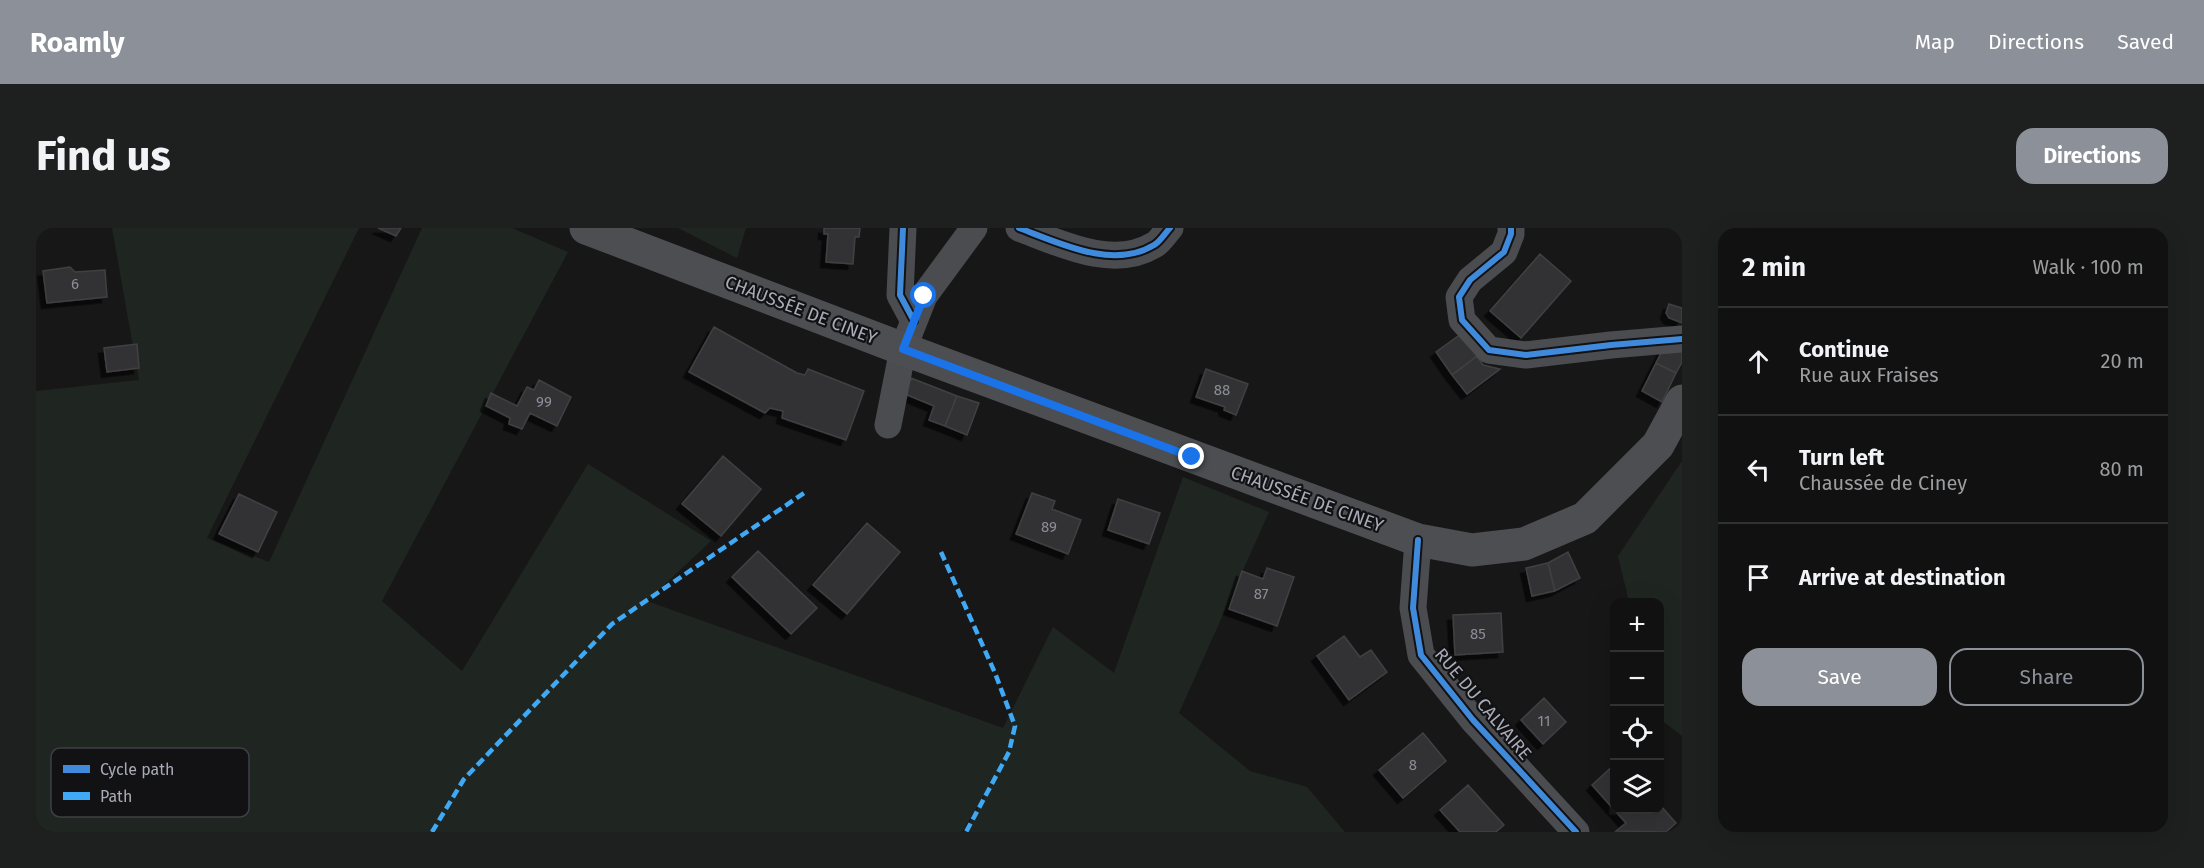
<!DOCTYPE html>
<meta charset="utf-8">
<style>
:root{--surface:#111;--page:#1e1f1f;--text:#f1f3f6;--muted:#9c9d9f;--line:#303131;--accent:#8c9099}
body{margin:0;font-family:"Fira Sans",sans-serif;background:var(--page);color:var(--text)}
.controls{position:absolute;right:18px;bottom:18px;display:grid;overflow:hidden;border-radius:12px;box-shadow:0 6px 24px #0002}
.controls button{width:54px;height:54px;display:grid;place-items:center;padding:0;border:0;border-bottom:2px solid var(--line);background:var(--surface);color:var(--text);font:30px sans-serif}
.stop{position:absolute;width:18px;height:18px;margin:-14px;border:4px solid #1a73e8;border-radius:50%;background:#fff}
.stop.end{background:#1a73e8;border-color:#fff;box-shadow:0 2px 6px #0008}
.list{margin:0;padding:0;list-style:none}
h2{display:flex;justify-content:space-between;align-items:center;height:78px;margin:0;padding:0 24px;font-size:26px}
h2 small{font-size:20px;font-weight:400;color:var(--muted)}
.list li{display:grid;grid-template-columns:39px 1fr auto;gap:18px;align-items:center;box-sizing:border-box;height:108px;padding:0 24px;border-top:2px solid var(--line)}
.list b{display:block;font-size:22px;white-space:nowrap}
.list p{margin:0;font-size:20px;white-space:nowrap;color:var(--muted)}
.list em{font-size:20px;font-style:normal;color:var(--muted)}
.actions{display:flex;gap:12px;padding:18px 24px}
.actions a{flex:1;padding:14px 0;border:2px solid var(--accent);border-radius:18px;text-align:center;font-size:21px;color:var(--accent)}
.actions .main{background:var(--accent);color:#fff}
.icon{flex:none;width:33px;height:33px;fill:none;stroke:currentColor;stroke-width:2;stroke-linecap:round;stroke-linejoin:round}
.map{position:relative;flex:none;width:1646px;height:604px;overflow:hidden;border-radius:18px}
header{display:flex;align-items:center;gap:36px;box-sizing:border-box;height:84px;padding:0 30px;background:var(--accent);color:#fff}
header strong{font-size:28px}
nav{display:flex;gap:33px;margin-inline-start:auto;font-size:21px}
.intro{display:flex;align-items:center;justify-content:space-between;box-sizing:border-box;height:144px;padding:0 36px}
h1{margin:0;font-size:42px}
.button{padding:15px 27px;border-radius:18px;background:var(--accent);color:#fff;font-size:21px;font-weight:700}
main{display:flex;gap:36px;padding:0 36px}
aside{flex:1;background:var(--surface);border-radius:18px;box-shadow:0 6px 24px #0002}
.map>svg:first-child{display:block}
</style>
<header>
<strong>Roamly</strong>
<nav><a>Map</a><a>Directions</a><a>Saved</a></nav>
</header>
<div class="intro"><h1>Find us</h1><a class="button">Directions</a></div>
<main>
<div class="map">
<svg width="1646" height="604" viewBox="0 0 1646 604">
<defs>
<filter id="shadow"><feDropShadow dx="-5.5" dy="5.5" stdDeviation="0" flood-color="#0009"/></filter>
</defs>
<rect width="100%" height="100%" fill="#171717"/>
<path fill="#1f2621" d="M76,0H323L171,310L233,334L386,0H476L532,24L346,373L426,443L552,236L675,313L611,373L967,500L1017,399L1078,445L1147,249L1233,284L1143,485L1214,543L1271,559L1309,604H928L979,516L926,604H0V163L103,152Z
M642,0H710L701,30Z
M1646,233V508L1624,491V374H1593L1582,328Z"/>
<path fill="#333335" stroke="#404043" stroke-width="1.5" filter="url(#shadow)" d="M342,0H365L360,8Z
M788,0H824L823,9H819L817,36L790,34L792,6H788Z
M1504,26L1535,53L1485,110L1454,83Z
M34,39L39,44L69,42L71,69L11,75L7,43Z
M1633,76L1646,80V95L1633,90L1630,85Z
M678,99L761,145L769,147L772,141L828,163L810,212L746,190L747,183L734,180L729,185L653,144Z
M1425,106L1441,128L1416,147L1400,124Z
M101,116L103,140L71,144L68,120Z
M1628,119L1646,123V134L1640,145L1620,135Z
M1441,128L1447,137L1464,141L1431,166L1416,147Z
M1620,135L1640,145L1626,174L1606,163Z
M1170,141L1212,156L1200,187L1188,182L1189,179L1160,169Z
M875,150L921,168L909,198L893,192L898,178L869,166Z
M503,152L535,169L521,198L494,185L486,201L473,196L474,190L450,178L455,165L481,178L491,159L498,162Z
M921,168L943,175L931,207L909,198Z
M687,228L725,261L685,308L646,276Z
M996,265L1019,273L1016,281L1045,292L1032,326L980,306Z
M203,266L241,284L222,324L183,306Z
M1082,271L1124,285L1113,316L1072,302Z
M831,295L864,324L811,386L777,357Z
M722,323L781,380L755,406L696,349Z
M1532,324L1544,350L1519,363L1512,335Z
M1512,335L1519,363L1496,368L1490,340Z
M1231,340L1258,349L1241,398L1193,381L1206,343L1227,351Z
M1465,385L1467,424L1419,427L1417,387Z
M1308,408L1324,429L1335,422L1351,444L1313,472L1281,428Z
M1508,470L1530,494L1507,516L1485,492Z
M1387,505L1410,533L1367,570L1343,542Z
M1578,537V582H1624V577L1640,595L1630,604L1580,603L1590,595L1556,557Z
M1432,557L1468,597L1460,604H1424L1404,582Z"/>
<g fill="none" stroke-linecap="round" stroke-linejoin="round">
<path stroke="#4b4c50" stroke-width="27" d="M867,0L864,67L878,93
M983,0C1023,15 1077,42 1118,17C1124,14 1129,5 1134,0
M1475,0V6L1468,24L1434,52L1423,69L1426,92L1453,122L1490,127L1575,117L1646,111
M852,197L867,121L888,68L938,0
M1382,312L1377,380L1385,427L1437,492L1540,604"/>
<path stroke="#4d4e52" stroke-width="33" d="M550,0L867,121L1382,312L1436,322L1488,316L1549,290L1622,217L1646,173"/>
<path stroke="#3fa9f5" stroke-width="4.5" stroke-dasharray="9 4.5" stroke-linecap="butt" d="M905,324L959,445L979,498L973,524L930,604
M396,604L428,551L576,396L771,263"/>
<defs>
<path id="cycleway" d="M867,0L864,67L878,93
M983,0C1023,15 1077,42 1118,17C1124,14 1129,5 1134,0
M1475,0V6L1468,24L1434,52L1423,69L1426,92L1453,122L1490,127L1575,117L1646,111
M1382,312L1377,380L1385,427L1437,492L1540,604"/>
</defs>
<use href="#cycleway" stroke="#121113" stroke-width="10"/>
<use href="#cycleway" stroke="#408adc" stroke-width="6"/>
</g>
<g fill="none" stroke-linecap="round" stroke-linejoin="round">
<path stroke="#1a73e8" stroke-width="8" d="M888,68L867,121L1156,229"/>
</g>
<g text-anchor="middle" stroke-width="4.5" stroke-linejoin="round" paint-order="stroke">
<g font-size="15" fill="#8c8d97">
<text x="39" y="61">6</text>
<text x="1186" y="167">88</text>
<text x="508" y="179">99</text>
<text x="1013" y="304">89</text>
<text x="1225" y="371">87</text>
<text x="1442" y="411">85</text>
<text x="1508" y="498">11</text>
<text x="1377" y="542">8</text>
</g>
<g font-size="18" fill="#a9abb8" stroke="#121113">
<text transform="translate(765 82) rotate(21)" y="6">CHAUSSÉE DE CINEY</text>
<text transform="translate(1271 271) rotate(20)" y="6">CHAUSSÉE DE CINEY</text>
<text transform="translate(1447 476) rotate(50)" y="6">RUE DU CALVAIRE</text>
</g>
</g>
<rect x="15" y="520" width="198" height="69" rx="9" fill="#121113" stroke="#3f3f45" stroke-width="1.5"/>
<rect x="27" y="537" width="27" height="8" fill="#408adc"/>
<rect x="27" y="564" width="27" height="8" fill="#3fa9f5"/>
<g font-size="16" fill="#a9abb8">
<text x="64" y="547">Cycle path</text>
<text x="64" y="574">Path</text>
</g>
</svg>
<div class="controls">
<button>+</button>
<button>−</button>
<button><svg class="icon" aria-label="locate" viewBox="0 0 24 24"><circle cx="12" cy="12" r="6"/><path d="M12 2v4M12 18v4M2 12h4M18 12h4"/></svg></button>
<button><svg class="icon" aria-label="layers" viewBox="0 0 24 24"><path d="M12 4l9 5-9 5-9-5zM3 14l9 5 9-5"/></svg></button>
</div>
<div class="stop" style="left:888px;top:68px"></div>
<div class="stop end" style="left:1156px;top:229px"></div>
</div>
<aside>
<h2>2 min<small>Walk · 100 m</small></h2>
<ul class="list">
<li><svg class="icon" aria-label="ahead" viewBox="0 0 24 24"><path d="M12 20V5M6 11l6-6 6 6"/></svg><div><b>Continue</b><p>Rue aux Fraises</p></div><em>20 m</em></li>
<li><svg class="icon" aria-label="left" viewBox="0 0 24 24"><path d="M17 20v-9H6M10 6l-5 5 5 5"/></svg><div><b>Turn left</b><p>Chaussée de Ciney</p></div><em>80 m</em></li>
<li><svg class="icon" aria-label="arrive" viewBox="0 0 24 24"><path d="M6 21V4h12l-3 4 3 4H6"/></svg><div><b>Arrive at destination</b></div></li>
</ul>
<div class="actions"><a class="main">Save</a><a>Share</a></div>
</aside>
</main>
